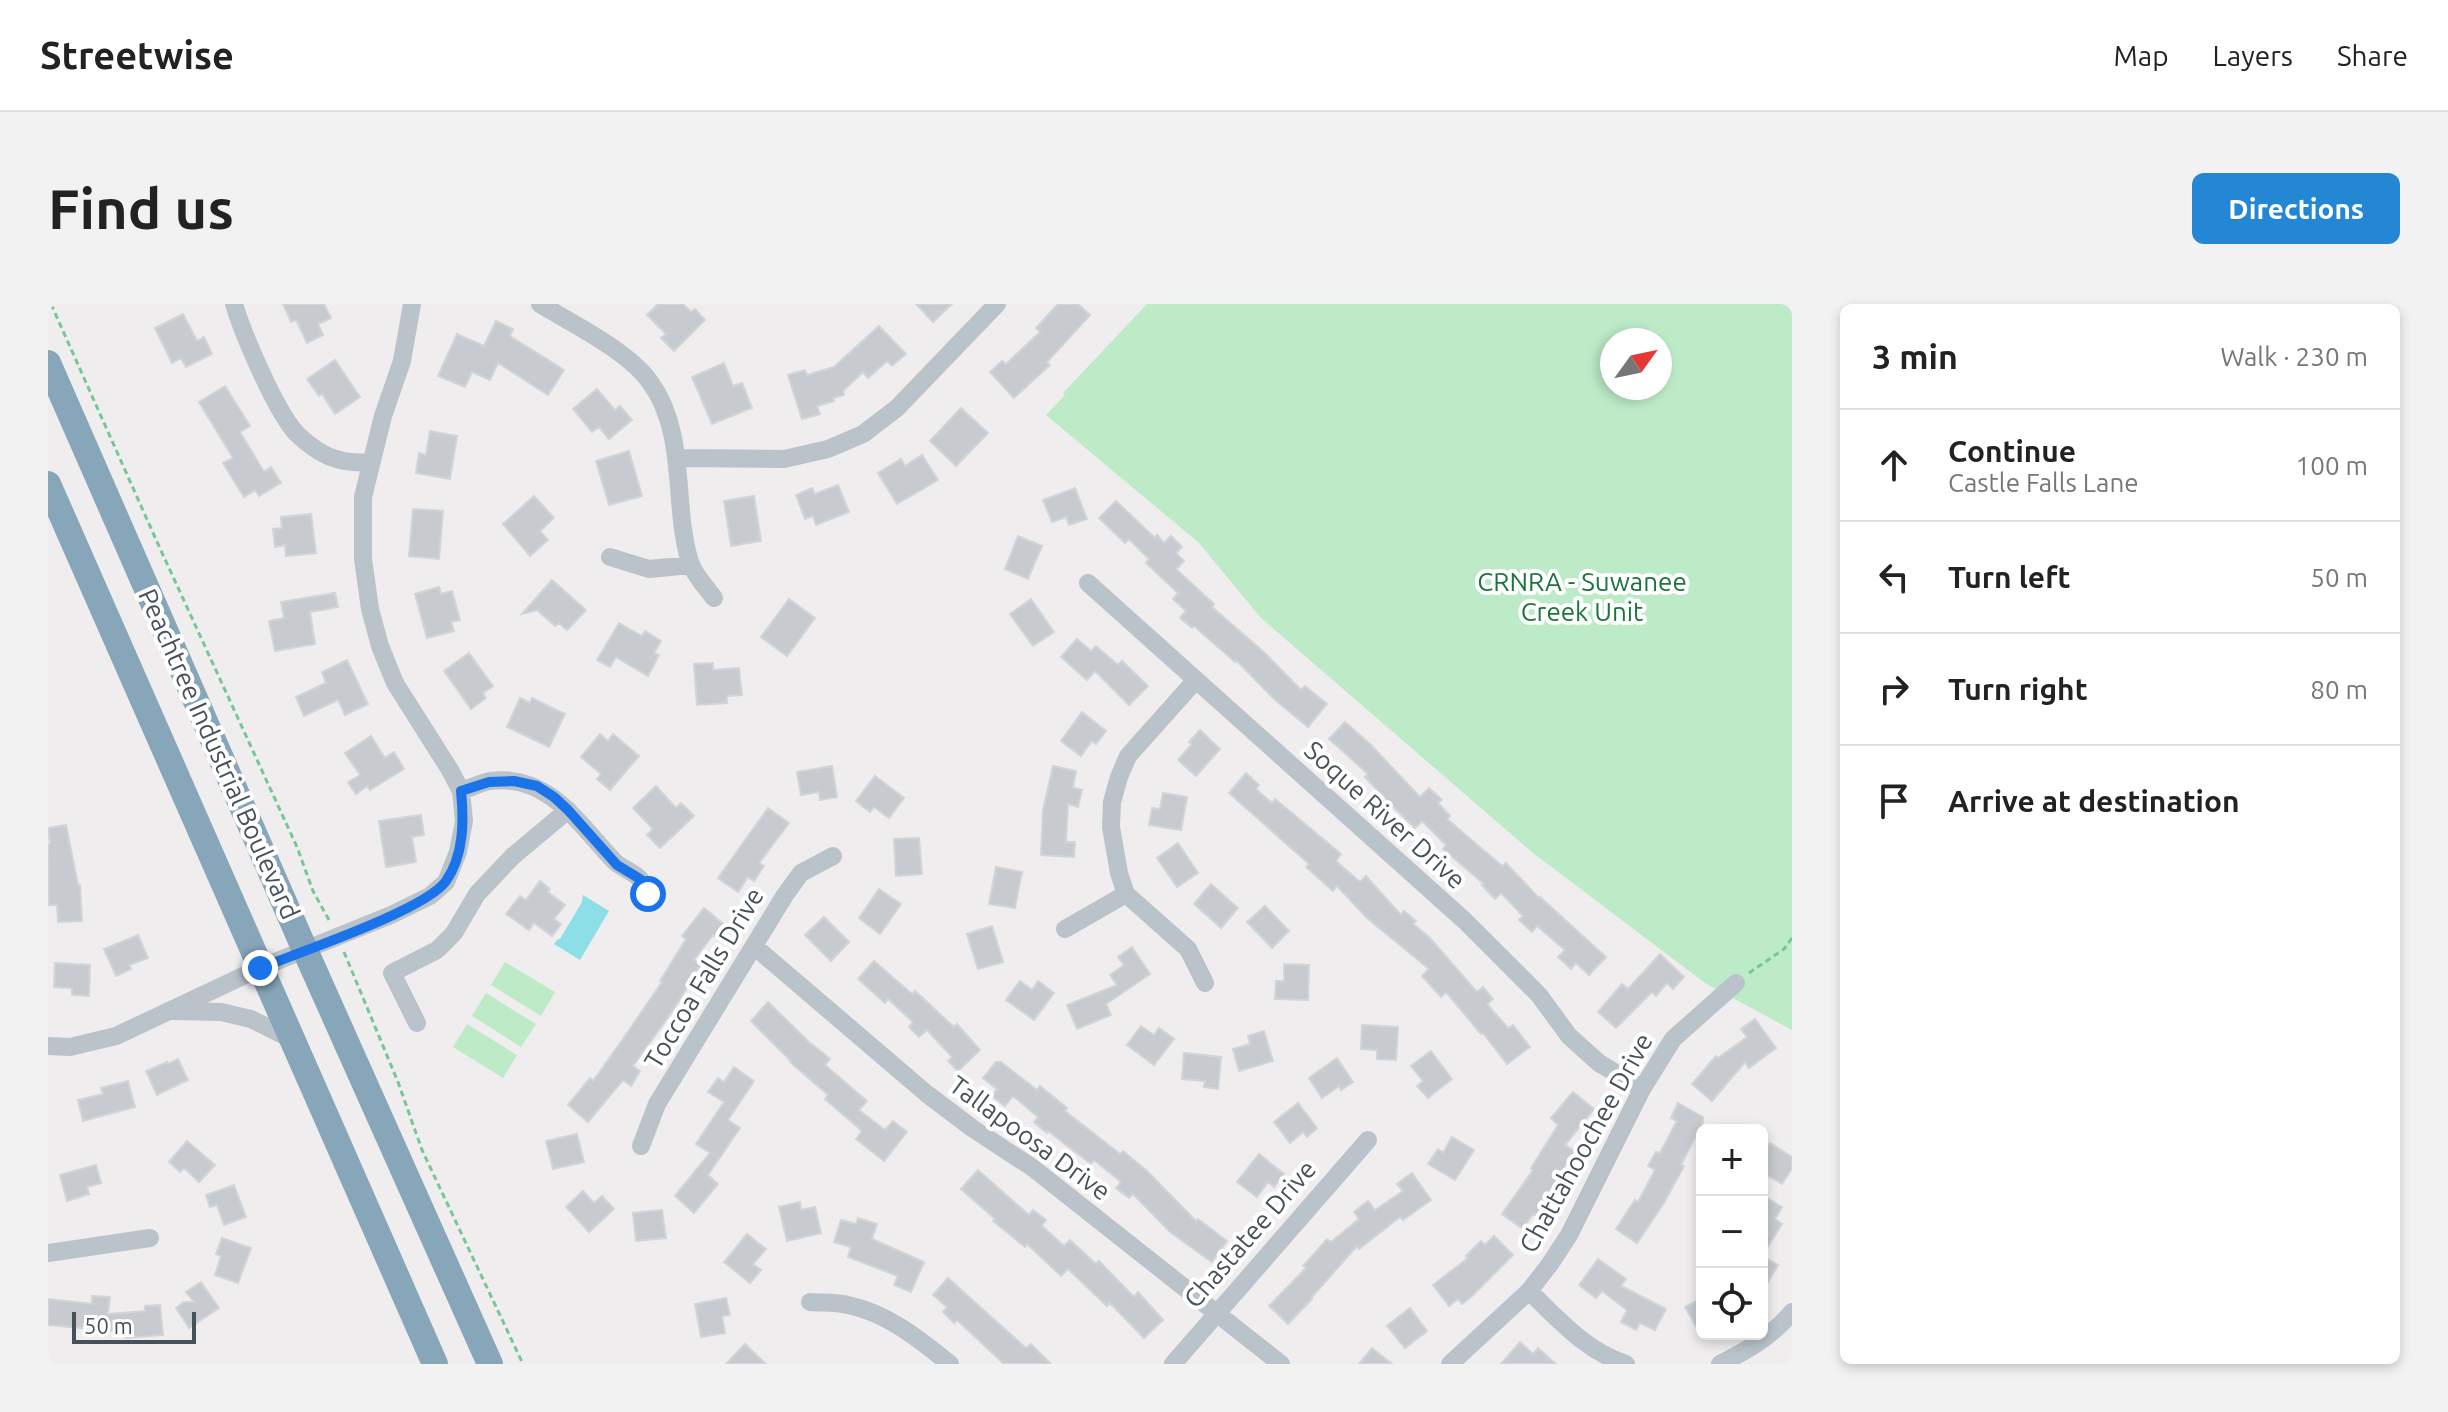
<!DOCTYPE html>
<meta charset="utf-8">
<style>
:root{--surface:#fff;--page:#f2f2f2;--text:#222;--muted:#767676;--line:#e0e0e0;--accent:#2387d3}
body{margin:0;font-family:Ubuntu,sans-serif;background:var(--page);color:var(--text)}
.controls{position:absolute;right:24px;bottom:24px;display:grid;overflow:hidden;border-radius:12px;box-shadow:0 4px 12px #0003}
.controls button{width:72px;height:72px;display:grid;place-items:center;padding:0;border:0;border-bottom:2px solid var(--line);background:var(--surface);color:var(--text);font:40px sans-serif}
.compass{position:absolute;left:1552px;top:24px;width:72px;height:72px;border-radius:50%;background:var(--surface);box-shadow:0 4px 12px #0003;rotate:57deg}
.scale{position:absolute;left:24px;bottom:20px;width:124px;box-sizing:border-box;padding-left:8px;border:4px solid #465259;border-top:0;font-size:22px;line-height:28px;white-space:nowrap;color:#465259;-webkit-text-stroke:6px #fff;paint-order:stroke}
.stop{position:absolute;width:24px;height:24px;margin:-18px;border:6px solid #1a73e8;border-radius:50%;background:#fff}
.stop.end{background:#1a73e8;border-color:#fff;box-shadow:0 2px 8px #0008}
.list{margin:0;padding:0;list-style:none}
h2{display:flex;justify-content:space-between;align-items:center;height:104px;margin:0;padding:0 32px;font-size:34px}
h2 small{font-size:26px;font-weight:400;color:var(--muted)}
.list li{display:grid;grid-template-columns:52px 1fr auto;gap:24px;align-items:center;box-sizing:border-box;height:112px;padding:0 32px;border-top:2px solid var(--line)}
.list b{display:block;font-size:30px;white-space:nowrap}
.list p{margin:0;font-size:26px;white-space:nowrap;color:var(--muted)}
.list em{font-size:26px;font-style:normal;color:var(--muted)}
.icon{flex:none;width:44px;height:44px;fill:none;stroke:currentColor;stroke-width:2;stroke-linecap:round;stroke-linejoin:round}
.map{position:relative;flex:none;width:1744px;height:1060px;overflow:hidden;border-radius:12px}
header{display:flex;align-items:center;gap:48px;box-sizing:border-box;height:112px;padding:0 40px;background:var(--surface);border-bottom:2px solid var(--line)}
header strong{font-size:38px}
nav{display:flex;gap:44px;margin-inline-start:auto;font-size:28px}
.intro{display:flex;align-items:center;justify-content:space-between;box-sizing:border-box;height:192px;padding:0 48px}
h1{margin:0;font-size:56px}
.button{padding:20px 36px;border-radius:12px;background:var(--accent);color:#fff;font-size:28px;font-weight:700}
main{display:flex;gap:48px;padding:0 48px}
aside{flex:1;background:var(--surface);border-radius:12px;box-shadow:0 4px 12px #0003}
.map>svg:first-child{display:block}
</style>
<header>
<strong>Streetwise</strong>
<nav><a>Map</a><a>Layers</a><a>Share</a></nav>
</header>
<div class="intro"><h1>Find us</h1><a class="button">Directions</a></div>
<main>
<div class="map">
<svg width="1744" height="1060" viewBox="0 0 1744 1060">
<rect width="100%" height="100%" fill="#efeded"/>
<path fill="#bdebc8" fill-rule="evenodd" d="M1099,0H1744V726L1657,679L1485,549L1213,314L1151,239L998,111L1017,91L1015,89ZM1564,36H1612V84H1564Z
M457,658L507,688L493,712L443,681Z
M438,689L488,720L473,743L424,712Z
M419,720L469,751L455,774L405,743Z"/>
<path fill="#8cdfe6" d="M535,591L561,607L532,656L506,640L509,636L512,635L534,598Z"/>
<path fill="#c7cbcf" stroke="#d1d4d8" stroke-width="2" d="M235,0H276L283,14L270,20L275,31L259,39L248,16L243,18Z
M610,0H635L643,8L647,5L657,16L626,47L613,34L618,30L599,11Z
M868,0H904L885,18Z
M1010,0H1030L1042,11L999,58L1002,61L966,94L942,68L954,57L958,60L992,28L988,24Z
M135,10L149,37L156,33L164,50L138,63L133,54L124,59L107,24Z
M448,17L465,25L462,32L516,66L500,91L450,59L442,76L424,68L417,83L390,72L409,30L436,42Z
M831,22L858,50L844,62L839,57L820,74L815,68L795,87L796,91L785,94L786,97L769,102L772,110L754,115L740,71L757,66L759,71L786,63Z
M287,56L312,93L287,110L274,90L271,92L259,75Z
M676,59L685,82L694,79L704,104L664,120L644,73Z
M177,82L202,122L192,128L216,168L223,163L233,179L211,192L207,186L196,193L175,159L185,154L151,98Z
M549,85L567,106L572,102L584,116L561,135L551,123L544,128L525,105Z
M913,104L940,129L908,162L882,137Z
M382,127L409,132L402,175L368,169L371,149L378,151Z
M581,147L594,192L561,201L548,157Z
M874,151L890,176L849,200L830,169L853,155L857,162Z
M790,181L801,208L768,221L765,212L757,215L748,191L764,184L767,190Z
M1027,184L1039,215L1021,221L1018,213L1004,218L995,196Z
M486,192L506,214L492,227L500,236L482,252L455,220Z
M706,192L713,237L683,242L676,197Z
M1068,197L1107,234L1109,231L1116,239L1123,232L1134,243L1128,249L1136,257L1128,265L1166,300L1164,303L1218,350L1253,386L1257,382L1279,400L1260,423L1226,395L1188,356L1187,358L1146,322L1144,324L1132,314L1138,307L1125,295L1130,289L1098,259L1101,255L1081,235L1077,239L1051,214Z
M365,205L395,207L391,255L361,252Z
M263,210L268,249L238,252L237,241L227,243L225,225L234,224L233,213Z
M970,232L994,242L980,275L957,265Z
M504,276L538,306L519,326L511,319L507,322L489,306L474,310Z
M391,283L393,290L404,287L412,316L403,318L406,327L379,334L367,290Z
M287,289L290,303L262,308L267,340L227,347L221,317L236,314L233,298Z
M741,295L767,314L739,352L713,333Z
M983,295L1006,328L985,342L962,310Z
M571,319L594,332L597,327L613,337L606,349L611,351L600,372L568,353L562,363L549,356Z
M1029,335L1043,347L1048,342L1070,361L1074,357L1100,382L1081,401L1047,367L1039,376L1013,353Z
M421,349L445,382L435,389L438,394L423,405L396,367Z
M299,356L320,400L297,411L290,396L256,412L248,393L278,379L274,368Z
M665,359V366L691,364L694,391L679,392V399L649,401L646,360Z
M472,394L482,399L484,394L517,410L501,443L459,423Z
M1034,408L1058,427L1048,440L1044,437L1033,452L1013,437Z
M1297,418L1322,440L1372,493L1381,484L1394,496L1390,499L1402,512L1399,515L1454,562L1458,559L1491,594L1492,593L1558,653L1541,671L1528,659L1523,665L1510,653L1517,646L1489,622L1484,628L1471,616L1475,612L1453,589L1447,595L1434,581L1436,580L1395,545L1398,541L1374,517L1367,524L1342,500L1317,473L1320,470L1281,435Z
M1152,426L1172,445L1148,472L1130,456L1144,440L1141,438Z
M552,430L560,437L565,430L591,452L562,486L549,475L553,470L533,453Z
M323,432L337,454L346,448L356,465L322,486L319,482L308,490L300,478L312,471L297,449Z
M784,462L789,493L772,496L771,488L753,491L749,468Z
M1005,462L1028,467L1025,484L1034,486L1030,503L1020,500L1018,538H1027L1026,553L993,551L995,506Z
M1198,469L1211,481L1208,485L1224,499L1227,495L1293,550L1288,557L1312,578L1318,572L1353,611L1356,607L1368,617L1365,620L1381,633L1429,688L1435,683L1445,695L1439,700L1460,724L1465,721L1482,743L1459,760L1435,729L1433,730L1398,688L1393,693L1374,672L1381,665L1319,614L1289,582L1285,587L1258,563L1261,560L1181,489Z
M827,472L856,494L841,514L826,503L822,508L808,497Z
M608,482L628,504L633,499L646,512L612,544L599,531L605,525L585,504Z
M1115,489L1139,493L1133,526L1101,521L1104,504L1112,505Z
M720,504L741,519L711,559L716,562L706,577L700,573L690,588L670,574Z
M373,511L376,531L364,533L368,558L338,563L331,517Z
M18,521L30,581H32L34,617L10,618L9,601H1L0,541L2,540L0,524Z
M871,534L874,570L848,572L846,535Z
M1130,539L1150,569L1129,583L1109,554Z
M948,563L974,568L967,604L941,600Z
M492,577L502,585L500,588L517,601L506,615L513,620L504,632L486,619L481,626L458,610L472,592L478,596Z
M1163,580L1190,604L1173,624L1146,600Z
M831,585L853,600L832,630L811,614Z
M1217,602L1241,627L1224,644L1199,618Z
M656,604L679,623L670,635L665,631L646,656L653,660L626,705L585,762L592,767L583,782L575,776L540,818L520,801L542,774L545,777L575,735L614,678L612,677L638,635L634,632Z
M776,613L801,638L783,657L757,631Z
M944,622L955,658L930,665L919,630Z
M90,631L100,654L81,661L83,665L68,672L56,645Z
M1084,643L1102,670L1058,700L1063,711L1029,725L1019,701L1069,681L1062,671L1076,661L1070,653Z
M1612,650L1636,673L1625,685L1619,679L1608,692L1604,688L1568,724L1550,708L1574,680L1580,685Z
M826,657L864,690L867,687L906,723L909,720L932,746L910,767L900,757L904,753L879,726L871,733L861,723L865,718L840,695L837,699L810,675Z
M7,659L42,661L41,692L24,691V684L6,683Z
M1236,660L1261,661L1260,696L1227,695L1228,677H1236Z
M972,677L984,686L990,677L1006,689L986,716L958,696Z
M720,698L760,737L782,755L777,761L819,797L811,806L837,826L845,817L859,828L836,857L808,835L814,827L777,795L780,791L742,758L743,757L703,717Z
M1707,715L1728,744L1701,764L1697,758L1664,797L1644,780L1668,752L1670,754L1699,733L1693,725Z
M1314,721L1350,723L1348,756L1329,755V746L1313,745Z
M1093,722L1106,731L1111,724L1126,735L1106,761L1079,741Z
M1216,727L1225,757L1191,767L1185,745L1202,740L1200,732Z
M1383,747L1404,775L1380,794L1369,782L1375,777L1363,762Z
M1136,749L1173,753L1170,785L1156,783L1157,777L1134,775Z
M1289,754L1305,778L1293,786L1291,782L1274,794L1261,774Z
M130,755L140,776L109,791L98,767L119,758L120,760Z
M948,758H953L989,786L992,782L1019,804L1017,807L1072,850L1075,847L1099,867L1148,917L1150,915L1179,937L1164,958L1122,928L1085,890L1081,894L1068,884L1073,878L1046,856L1043,860L1000,827L999,829L986,818L990,813L965,792L957,802L944,792L949,785L935,774Z
M686,763L706,777L680,816L692,824L660,871L670,880L646,909L627,892L662,849L648,840L676,798L660,788L670,774L676,778Z
M80,777L87,803L35,817L30,796L55,790L53,784Z
M1525,788L1546,805L1517,841L1527,847L1496,897L1500,900L1491,914L1485,910L1475,925L1454,910L1485,866L1483,864L1510,821L1503,814Z
M1250,799L1269,824L1259,833L1255,828L1242,839L1226,818Z
M1630,799L1655,813V818L1633,861L1636,862L1616,899L1589,939L1568,925L1587,896L1590,898L1607,866L1600,862L1608,848L1612,849L1629,817L1623,814Z
M529,830L536,858L505,865L498,837Z
M1404,833L1426,846L1407,876L1380,860L1390,845L1395,849Z
M139,837L167,861L151,878L136,864L132,868L121,858Z
M1722,839L1744,853V864L1734,880L1714,868V852Z
M1211,850L1236,870L1226,883L1220,878L1209,893L1189,878Z
M48,861L53,879L39,883L41,890L19,897L12,871Z
M930,866L981,911L985,906L998,916L994,922L1016,942L1022,936L1048,960L1051,957L1086,993L1090,988L1115,1016L1096,1034L1062,999L1059,1002L1020,965L1013,972L979,940L977,943L945,917L947,915L913,885Z
M1364,869L1383,896L1355,916L1352,913L1311,945L1309,942L1263,994L1264,995L1240,1020L1221,1002L1258,964L1255,962L1279,935L1283,938L1311,915L1306,908L1320,897L1327,906L1355,887L1349,880Z
M186,881L198,913L176,921L169,901L162,903L158,891Z
M535,887L546,899L554,892L566,905L541,928L518,903Z
M1714,891L1734,903L1727,915L1734,920L1714,952L1730,961L1714,988Z
M752,898L753,906L767,903L773,929L739,937L731,903Z
M614,906L618,934L588,937L585,909Z
M810,914L829,920L824,935L876,958L863,988L846,981L850,972L800,953L803,943L786,938L793,916L808,920Z
M699,930L718,945L705,960L713,966L702,979L676,958Z
M1446,932L1465,951L1424,992L1414,1000L1410,995L1401,1002L1385,981L1420,954L1418,952L1433,937L1437,941Z
M174,934L203,944L190,979L167,971L173,952L168,950Z
M1550,955L1578,975L1573,982L1618,1005L1607,1026L1592,1019L1588,1026L1573,1018L1579,1006L1554,987L1548,994L1531,981Z
M900,974L978,1044L983,1040L1003,1060H956L909,1016L906,1019L895,1008L899,1003L885,991Z
M153,978L171,1004L141,1024L128,1004L136,998H146L138,988Z
M44,992L62,993L60,1010L97,1007V1002L112,1001L115,1031L78,1034V1028L0,1021V995L44,1000Z
M678,994L682,1011L674,1012L677,1029L653,1033L647,1000Z
M1654,994V1033L1637,1003Z
M1362,1004L1379,1027L1357,1044L1339,1022Z
M1472,1038L1485,1050L1490,1044L1508,1060H1453Z
M697,1040L718,1060H678Z
M1324,1044L1344,1060H1311Z"/>
<g fill="none" stroke-linecap="round" stroke-linejoin="round">
<path stroke="#77c795" stroke-width="3" stroke-dasharray="6 4" stroke-linecap="butt" d="M3,0L110,240L249,543L265,587L281,616
M296,648L350,778L374,846L475,1060
M1701,669L1736,645L1744,634"/>
<path stroke="#b9c3c9" stroke-width="18" d="M186,0C195,30 228,108 249,130C260,141 277,153 292,156C302,159 313,158 323,159
M492,0C525,20 580,47 602,78C640,130 624,200 642,258C646,271 658,283 666,294
M629,154L736,155L780,145L815,130L849,104L949,0
M562,253L601,265L643,261
M1040,279L1417,617L1491,691L1521,732L1551,759L1594,785
M1147,377L1080,452L1071,473L1064,498L1063,523L1071,569L1078,590L1140,645L1157,679
M413,487C422,484 432,479 442,477C500,469 531,520 566,557C573,564 584,567 591,574C595,578 597,585 600,590
M1017,625L1078,590
M707,643L879,790L924,824L985,864L1233,1060
M125,707L173,708L203,715L243,735
M369,719L344,669L389,646L406,629L429,590L465,552L520,506
M0,742L22,743L68,732L212,664L343,611L382,592L398,578L410,548L416,517L413,487L402,466L347,379L332,342L322,305L315,255V193L335,112L354,57L364,0
M593,842L609,800L737,591L753,569L785,552
M0,949L102,934
M1481,987C1511,1016 1538,1047 1578,1060
M762,998C774,999 788,998 800,1001C839,1009 871,1035 902,1060
M1125,1060L1320,836
M1402,1060L1481,987L1502,960L1521,931L1594,785L1625,735L1688,679
M1672,1060C1700,1046 1724,1032 1744,1008"/>
<path stroke="#87a6b9" stroke-width="26" d="M0,59L257,646L442,1060
M0,180L387,1060"/>
</g>
<g fill="none" stroke-linecap="round" stroke-linejoin="round">
<path stroke="#1a73e8" stroke-width="10" d="M212,664C249,649 378,606 398,577C416,551 416,517 413,487L441,478L466,477L489,482L506,493L520,506L569,561L592,575L600,590"/>
</g>
<g text-anchor="middle" stroke-width="8" stroke-linejoin="round" paint-order="stroke">
<g font-size="26" fill="#1c753d" stroke="#fff">
<text x="1534" y="287">CRNRA - Suwanee<tspan x="1534" dy="30">Creek Unit</tspan></text>
</g>
<g font-size="26" fill="#465259" stroke="#fff">
<text transform="translate(171 450) rotate(66)" y="9">Peachtree Industrial Boulevard</text>
<text transform="translate(1337 511) rotate(42)" y="9">Soque River Drive</text>
<text transform="translate(656 674) rotate(-59)" y="9">Toccoa Falls Drive</text>
<text transform="translate(982 834) rotate(36)" y="9">Tallapoosa Drive</text>
<text transform="translate(1538 839) rotate(-61)" y="9">Chattahoochee Drive</text>
<text transform="translate(1202 930) rotate(-49)" y="9">Chastatee Drive</text>
</g>
</g>
</svg>
<div class="controls">
<button>+</button>
<button>−</button>
<button><svg class="icon" aria-label="locate" viewBox="0 0 24 24"><circle cx="12" cy="12" r="6"/><path d="M12 2v4M12 18v4M2 12h4M18 12h4"/></svg></button>
</div>
<svg class="compass" viewBox="-18 -18 36 36"><path d="M0-13l5 13h-10z" fill="#e53935"/><path d="M0 13l5-13h-10z" fill="#767676"/></svg>
<div class="scale">50 m</div>
<div class="stop" style="left:600px;top:590px"></div>
<div class="stop end" style="left:212px;top:664px"></div>
</div>
<aside>
<h2>3 min<small>Walk · 230 m</small></h2>
<ul class="list">
<li><svg class="icon" aria-label="ahead" viewBox="0 0 24 24"><path d="M12 20V5M6 11l6-6 6 6"/></svg><div><b>Continue</b><p>Castle Falls Lane</p></div><em>100 m</em></li>
<li><svg class="icon" aria-label="left" viewBox="0 0 24 24"><path d="M17 20v-9H6M10 6l-5 5 5 5"/></svg><div><b>Turn left</b></div><em>50 m</em></li>
<li><svg class="icon" aria-label="right" viewBox="0 0 24 24"><path d="M7 20v-9h11M14 6l5 5-5 5"/></svg><div><b>Turn right</b></div><em>80 m</em></li>
<li><svg class="icon" aria-label="arrive" viewBox="0 0 24 24"><path d="M6 21V4h12l-3 4 3 4H6"/></svg><div><b>Arrive at destination</b></div></li>
</ul>
</aside>
</main>
